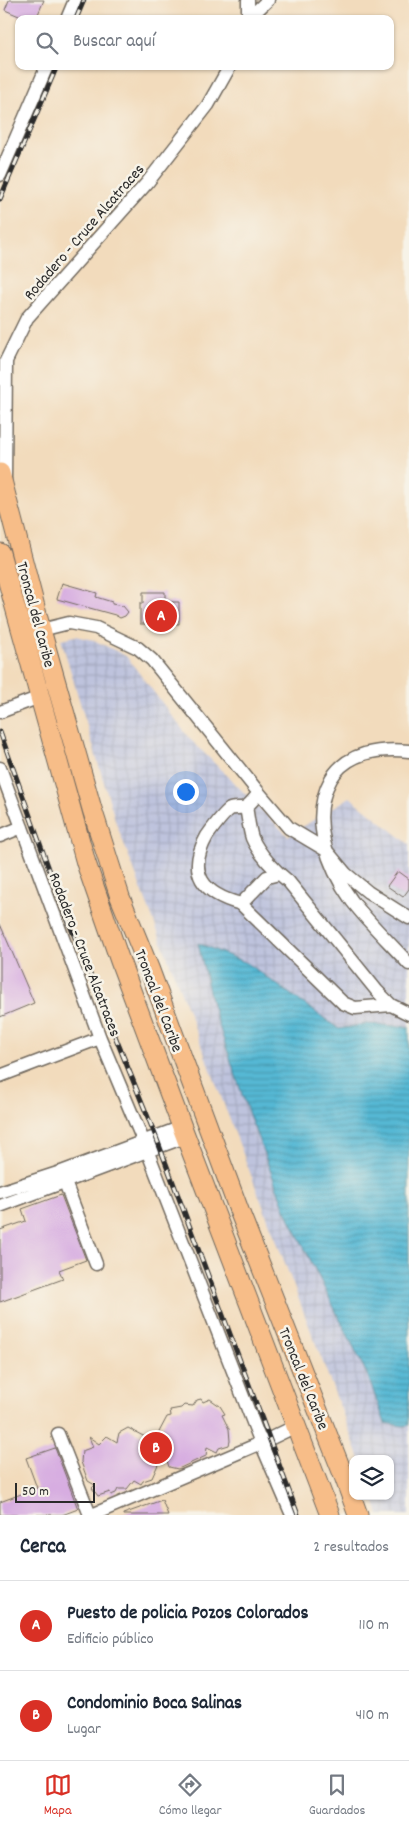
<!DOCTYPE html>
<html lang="es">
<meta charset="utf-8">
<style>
:root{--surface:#fff;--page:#f6f6f7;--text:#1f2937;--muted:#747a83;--line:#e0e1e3;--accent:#d93025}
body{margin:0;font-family:Dekko,sans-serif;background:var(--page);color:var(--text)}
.controls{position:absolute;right:15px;bottom:15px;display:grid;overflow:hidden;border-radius:10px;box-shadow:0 1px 4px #0004}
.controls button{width:45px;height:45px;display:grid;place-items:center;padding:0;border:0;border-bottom:1px solid var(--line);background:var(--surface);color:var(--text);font:25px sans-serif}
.scale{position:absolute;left:15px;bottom:12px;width:80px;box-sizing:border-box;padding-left:5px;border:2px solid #2b2b2b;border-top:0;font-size:14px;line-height:18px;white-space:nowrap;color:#2b2b2b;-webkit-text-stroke:4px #f7f3e8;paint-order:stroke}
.you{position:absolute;left:185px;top:791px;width:18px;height:18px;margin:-12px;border:4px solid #fff;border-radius:50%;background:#1a73e8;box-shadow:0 0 0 8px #1a73e833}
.badge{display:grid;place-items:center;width:32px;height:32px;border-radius:50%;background:var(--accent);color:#fff;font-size:16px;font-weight:700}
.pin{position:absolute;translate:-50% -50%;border:2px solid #fff;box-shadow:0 1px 5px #0006}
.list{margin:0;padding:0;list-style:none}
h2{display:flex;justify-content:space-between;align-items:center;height:65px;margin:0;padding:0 20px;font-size:21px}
h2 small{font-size:16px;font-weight:400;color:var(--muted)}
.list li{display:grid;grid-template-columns:32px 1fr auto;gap:15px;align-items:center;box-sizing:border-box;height:90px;padding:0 20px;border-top:1px solid var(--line)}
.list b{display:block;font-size:19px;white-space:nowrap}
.list p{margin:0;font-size:16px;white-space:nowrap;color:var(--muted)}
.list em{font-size:16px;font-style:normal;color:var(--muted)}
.icon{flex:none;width:28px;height:28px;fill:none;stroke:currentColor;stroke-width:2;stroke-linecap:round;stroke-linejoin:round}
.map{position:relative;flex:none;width:409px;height:1515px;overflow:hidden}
.search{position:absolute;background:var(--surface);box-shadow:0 1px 4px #0004;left:15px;right:15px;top:15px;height:55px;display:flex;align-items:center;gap:12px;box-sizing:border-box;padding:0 18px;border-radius:10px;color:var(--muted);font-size:19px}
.sheet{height:245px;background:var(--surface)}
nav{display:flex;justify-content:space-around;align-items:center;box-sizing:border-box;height:70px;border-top:1px solid var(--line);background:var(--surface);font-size:14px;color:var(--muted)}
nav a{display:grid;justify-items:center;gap:2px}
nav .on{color:var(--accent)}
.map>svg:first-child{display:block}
</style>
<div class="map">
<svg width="409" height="1515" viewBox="0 0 409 1515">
<defs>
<pattern id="industrial-grid" width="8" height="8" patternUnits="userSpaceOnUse" patternTransform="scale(1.25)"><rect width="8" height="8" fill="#bec3dd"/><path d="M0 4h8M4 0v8" fill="none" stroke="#a3a8be"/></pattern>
<pattern id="water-rules" width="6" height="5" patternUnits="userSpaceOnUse" patternTransform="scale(1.25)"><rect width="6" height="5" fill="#55b8d4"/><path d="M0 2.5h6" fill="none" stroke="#4796ac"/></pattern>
</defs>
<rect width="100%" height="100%" fill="#f7f3e8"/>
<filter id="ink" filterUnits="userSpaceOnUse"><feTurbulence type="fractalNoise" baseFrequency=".02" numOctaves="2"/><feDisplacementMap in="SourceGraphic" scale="10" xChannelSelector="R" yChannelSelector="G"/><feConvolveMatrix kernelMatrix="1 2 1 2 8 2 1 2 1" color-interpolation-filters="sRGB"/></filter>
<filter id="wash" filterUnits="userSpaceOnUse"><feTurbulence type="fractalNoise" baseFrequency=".0096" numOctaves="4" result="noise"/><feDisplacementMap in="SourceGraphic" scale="20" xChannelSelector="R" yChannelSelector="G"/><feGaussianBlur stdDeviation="1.12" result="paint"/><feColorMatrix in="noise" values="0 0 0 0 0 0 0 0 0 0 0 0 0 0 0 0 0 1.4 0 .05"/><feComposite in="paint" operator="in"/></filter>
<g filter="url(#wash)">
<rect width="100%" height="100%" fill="#f2dbbc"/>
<path fill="url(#industrial-grid)" d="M76,636L94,640L126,656L190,739L288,836L350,797L409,844V1515H379L373,1496H390V1459H360L116,823L61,639Z"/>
<path fill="url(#water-rules)" stroke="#407280" d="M198,943L247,963L339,1029L366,1024L409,1027V1425L403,1426L385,1423L367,1374L285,1209L248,1112L212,1005Z"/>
<g id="blocks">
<path fill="#d7ade1" d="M9,0H44L36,19H26L5,10Z
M62,583L97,593L96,597L112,602V604L123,606L128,612L125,616L120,618L115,615L57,599Z
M143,592H165V602H179V624H140V603H143Z
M398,871L409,879V889L403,897L387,886Z
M0,924L34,1003L0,1017Z
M61,1195L86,1260L59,1270L63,1279L0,1302V1230L26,1221L22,1209Z
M201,1399L203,1402L210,1399L220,1406L225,1414L222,1415L229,1429L230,1441L229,1445L219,1448L217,1452L207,1447L206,1456L178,1469L169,1467L164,1451L152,1478L143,1481L141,1484L134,1480L127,1489H118L116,1493L111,1495L110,1492L98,1496L92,1488L95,1485L88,1481L81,1462L82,1451L93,1447L89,1437L99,1444L107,1436L117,1442L119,1433L128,1428L147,1438L158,1434L167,1417L171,1416L170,1410L181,1408L184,1405L193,1406L197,1400Z
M55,1448L78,1509L62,1515H0V1502L37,1488L26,1458Z
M162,1500L168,1515H123V1514Z"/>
</g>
</g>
<g filter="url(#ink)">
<use href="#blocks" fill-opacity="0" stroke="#71695e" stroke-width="1"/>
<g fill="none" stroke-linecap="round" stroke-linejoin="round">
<defs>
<path id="minor" d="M248,0V19
M67,19L75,0
M248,19L268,0
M0,175L47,66
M5,481L6,361L27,318L147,183L208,105L230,66
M41,630L69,623L96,628L138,648L152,660L259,793L289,828L326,850L346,874L368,892L409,918
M0,712L40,697
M409,751C380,748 347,752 331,779C309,818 328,868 352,901C369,923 390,943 409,964
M0,768L100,1038L147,1150L261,1443L292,1515
M259,793C255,797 250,805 245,807C241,809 234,807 230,809C223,814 212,829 207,836C186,873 203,894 241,904L343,1003L355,1008L391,1005
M246,807C248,817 249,829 252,838C259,854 275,871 288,881L377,991L391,1005L409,1014
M0,836L22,827
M241,904L267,877L279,874
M0,1076L100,1038
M63,1177L96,1264
M0,1192L61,1172L182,1127
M0,1206L185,1137
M58,1434L90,1515
M92,1515L261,1443L296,1426"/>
<path id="highway" d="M0,473L41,630L92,809L120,897L149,968L240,1213L345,1479L358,1515
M0,553L86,863L120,961L182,1127L330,1515"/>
</defs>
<use href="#minor" stroke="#71695e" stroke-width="15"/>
<use href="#highway" stroke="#71695e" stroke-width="21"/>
<use href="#minor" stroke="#fff" stroke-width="12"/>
<use href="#highway" stroke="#f7bd88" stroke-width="19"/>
<defs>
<path id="rail" d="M76,19L84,0
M0,199L57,66
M0,732L63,908L156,1137L298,1515"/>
</defs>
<use href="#rail" stroke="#2b2b2b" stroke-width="5"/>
<use href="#rail" stroke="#f7f3e8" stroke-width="3" stroke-dasharray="9" stroke-linecap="butt"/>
</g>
</g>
<g text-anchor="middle" stroke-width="5" stroke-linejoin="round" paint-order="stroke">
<g font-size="16" fill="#2b2b2b" stroke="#f7f3e8">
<text transform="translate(83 231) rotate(-49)" y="6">Rodadero - Cruce Alcatraces</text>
<text transform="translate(37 614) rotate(75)" y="6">Troncal del Caribe</text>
<text transform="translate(86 954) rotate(69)" y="6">Rodadero - Cruce Alcatraces</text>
<text transform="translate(160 1000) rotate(69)" y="6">Troncal del Caribe</text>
<text transform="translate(305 1378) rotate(68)" y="6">Troncal del Caribe</text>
</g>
</g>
</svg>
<div class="controls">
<button><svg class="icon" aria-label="layers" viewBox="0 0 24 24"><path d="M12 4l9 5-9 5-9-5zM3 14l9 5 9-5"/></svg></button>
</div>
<div class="scale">50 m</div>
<div class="you"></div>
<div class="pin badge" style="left:161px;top:616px">A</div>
<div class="pin badge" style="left:156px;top:1448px">B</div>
<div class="search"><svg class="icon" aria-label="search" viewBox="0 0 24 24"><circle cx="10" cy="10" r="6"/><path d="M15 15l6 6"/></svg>Buscar aquí</div>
</div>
<section class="sheet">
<h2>Cerca<small>2 resultados</small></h2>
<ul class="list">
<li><span class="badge">A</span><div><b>Puesto de policia Pozos Colorados</b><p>Edificio público</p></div><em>110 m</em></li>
<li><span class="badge">B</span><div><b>Condominio Boca Salinas</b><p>Lugar</p></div><em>410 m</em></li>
</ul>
</section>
<nav>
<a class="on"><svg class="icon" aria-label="map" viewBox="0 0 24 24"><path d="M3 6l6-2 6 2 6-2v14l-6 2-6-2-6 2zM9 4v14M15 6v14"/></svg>Mapa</a>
<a><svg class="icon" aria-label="directions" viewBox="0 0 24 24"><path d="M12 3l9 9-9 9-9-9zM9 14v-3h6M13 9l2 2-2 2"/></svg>Cómo llegar</a>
<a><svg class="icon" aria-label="saved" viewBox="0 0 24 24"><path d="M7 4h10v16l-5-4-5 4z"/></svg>Guardados</a>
</nav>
